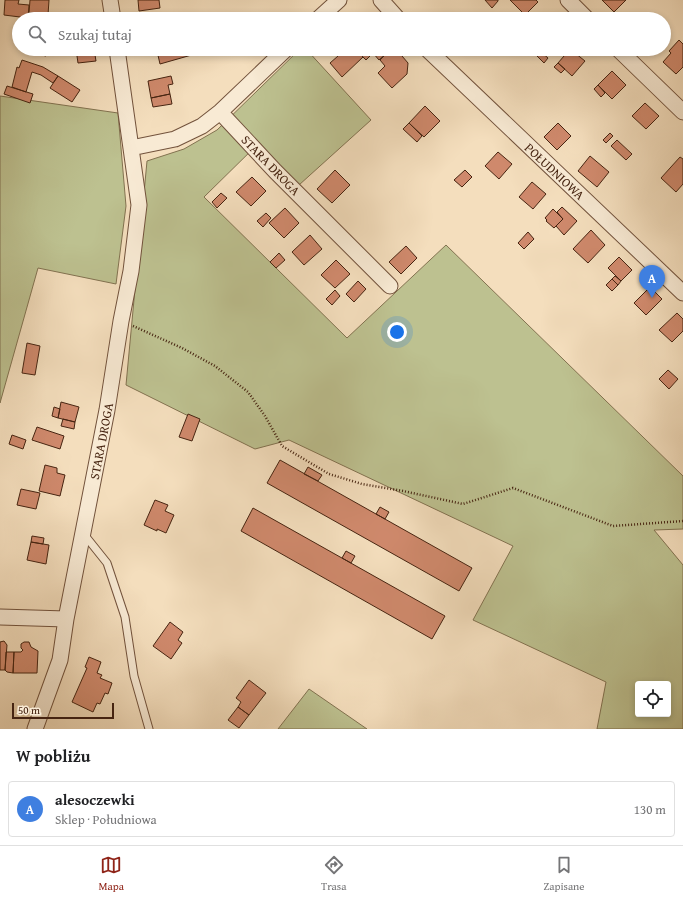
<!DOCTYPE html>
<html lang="pl">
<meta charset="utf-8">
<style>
:root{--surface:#fff;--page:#f6f6f6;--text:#202124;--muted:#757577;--line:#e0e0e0;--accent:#8f2418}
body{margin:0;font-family:"Gentium Book Plus",serif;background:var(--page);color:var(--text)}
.controls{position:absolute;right:12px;bottom:12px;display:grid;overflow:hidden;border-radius:4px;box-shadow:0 2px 6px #0003}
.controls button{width:36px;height:36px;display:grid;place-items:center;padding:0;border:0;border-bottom:1px solid var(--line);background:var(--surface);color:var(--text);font:20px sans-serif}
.scale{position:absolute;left:12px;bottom:10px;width:102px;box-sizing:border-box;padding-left:4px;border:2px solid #462411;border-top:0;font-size:11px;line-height:14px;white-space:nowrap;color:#462411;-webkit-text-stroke:3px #f8ead4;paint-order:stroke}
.you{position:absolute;left:397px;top:332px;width:14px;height:14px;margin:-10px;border:3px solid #fff;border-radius:50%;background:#1a73e8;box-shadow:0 0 0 6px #1a73e833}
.badge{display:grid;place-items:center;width:26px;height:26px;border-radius:50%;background:var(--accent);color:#fff;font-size:13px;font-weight:700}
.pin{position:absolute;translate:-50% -33px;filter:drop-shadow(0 1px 2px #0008)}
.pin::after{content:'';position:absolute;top:21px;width:14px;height:12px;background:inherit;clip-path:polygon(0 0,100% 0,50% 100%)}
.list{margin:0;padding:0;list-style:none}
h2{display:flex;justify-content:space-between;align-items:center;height:52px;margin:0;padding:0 16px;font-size:17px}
h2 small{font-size:13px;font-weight:400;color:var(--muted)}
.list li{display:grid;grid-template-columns:26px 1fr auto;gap:12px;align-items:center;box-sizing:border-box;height:56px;margin:0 8px 8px;padding:0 8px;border:1px solid var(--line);border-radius:4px}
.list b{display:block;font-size:15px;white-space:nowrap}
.list p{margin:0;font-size:13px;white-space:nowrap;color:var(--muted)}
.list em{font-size:13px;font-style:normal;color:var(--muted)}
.icon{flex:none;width:22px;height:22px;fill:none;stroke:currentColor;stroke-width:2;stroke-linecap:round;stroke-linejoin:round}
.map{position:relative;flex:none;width:683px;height:729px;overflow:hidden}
.search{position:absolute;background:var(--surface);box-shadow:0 2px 6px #0003;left:12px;right:12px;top:12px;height:44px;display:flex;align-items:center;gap:10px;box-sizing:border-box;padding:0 14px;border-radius:22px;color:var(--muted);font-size:15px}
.sheet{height:116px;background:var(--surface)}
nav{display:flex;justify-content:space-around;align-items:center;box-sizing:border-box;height:56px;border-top:1px solid var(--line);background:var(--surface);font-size:11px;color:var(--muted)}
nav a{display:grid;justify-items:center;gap:2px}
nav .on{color:var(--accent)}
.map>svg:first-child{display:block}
</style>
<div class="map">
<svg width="683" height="729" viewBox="0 0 683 729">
<rect width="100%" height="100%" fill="#f4debd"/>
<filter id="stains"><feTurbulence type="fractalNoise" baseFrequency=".005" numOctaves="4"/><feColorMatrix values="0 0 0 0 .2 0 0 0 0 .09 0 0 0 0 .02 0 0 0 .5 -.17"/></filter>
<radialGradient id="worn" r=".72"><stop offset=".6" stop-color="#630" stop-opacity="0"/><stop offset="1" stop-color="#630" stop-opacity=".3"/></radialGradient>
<path fill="#bdc190" stroke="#827250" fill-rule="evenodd" d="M300,49H306L371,120L299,185L259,143L204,197L347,338L446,245L683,476V529L654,530L683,565V729H597L606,682L473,620L513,546L289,440L255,449L126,385L147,161L184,149L217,130ZM638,684H668V714H638Z
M0,96L118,113L126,206L116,284L38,268L0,403Z
M309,689L367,729H278Z"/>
<path fill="#cf896c" stroke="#462411" d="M5,0H19L18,4L29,5L28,18L4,15Z
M30,0H49L48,15L29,13Z
M138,0H159L160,8L139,11Z
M485,0H498V1L492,8Z
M510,0H536L538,2L525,15Z
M602,0H626L614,12Z
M29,13L39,14V19L28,18Z
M679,40L683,44V67L676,74L663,62L671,53L669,51Z
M33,49H48L46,56L32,53Z
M76,49H94L96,61L78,63Z
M143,49H202V52L160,64L157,51L144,53Z
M340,49L343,51L345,49H355L363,57L342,77L330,63L338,56L336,53Z
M355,49H391L379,60L373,53L366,60Z
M391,49H396L408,63L407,74L392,88L378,73L385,66L380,60Z
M570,49L585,61L572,76L558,63Z
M541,52L548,58L544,63L537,56Z
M22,60L43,67L58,76L53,83L41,75L32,72L26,92L12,87L17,67L19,68Z
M558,63L565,69L561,73L554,67Z
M612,71L626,85L612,99L598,85Z
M58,76L80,90L72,102L50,88Z
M171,76L173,84L168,85L170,94L151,98L148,81Z
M598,85L605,93L601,97L594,89Z
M7,86L33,94L30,103L4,94Z
M170,94L172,104L153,107L151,98Z
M645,103L659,116L646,129L632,116Z
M425,106L440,121L424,137L409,123Z
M409,123L422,136L417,142L403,129Z
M558,123L571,136L557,150L544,137Z
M610,133L613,136L606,143L603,140Z
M617,140L632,154L626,160L611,146Z
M498,152L512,164L499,179L485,166Z
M590,156L609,172L597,187L578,171Z
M680,157L683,159V184L676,192L661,178Z
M335,170L350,185L332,203L317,189Z
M465,170L472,177L462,187L454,180Z
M252,177L266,191L251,206L236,192Z
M532,182L546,194L533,209L519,197Z
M221,193L227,198L217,208L212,202Z
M562,207L577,221L564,235L556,226L563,219L557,212Z
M285,208L299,223L284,238L269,223Z
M553,209L563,219L554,228L546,221L547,220L545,218Z
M266,213L271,218L263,227L257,221Z
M591,230L605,245L588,263L573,249Z
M528,232L534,239L524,249L518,243Z
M310,235L322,249L304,265L292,252Z
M406,246L417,258L401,274L389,262Z
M279,253L285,260L276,268L270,262Z
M619,257L632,270L621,281L608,268Z
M336,260L350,274L335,288L321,275Z
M615,276L621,281L618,285L612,279Z
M612,279L618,285L612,291L606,285Z
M358,281L366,289L354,302L346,294Z
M650,287L662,299L646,315L634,303Z
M335,290L340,296L332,305L326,299Z
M677,313L683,319V331L672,342L659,330Z
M27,343L40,346L35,375L22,373Z
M668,370L678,379L669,389L659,379Z
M61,402L79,407L75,422L58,418Z
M54,407L60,409L58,418L52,416Z
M188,414L200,419L192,441L179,437Z
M63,419L75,422L74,429L61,426Z
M37,427L64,436L60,449L32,440Z
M12,435L26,440L23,449L9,444Z
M280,460L472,568L459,591L267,483Z
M45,465L57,468V473L65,475L60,496L39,491Z
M308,467L322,475L318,481L304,474Z
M21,489L40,493L36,509L17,505Z
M155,500L168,505L165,511L174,515L166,533L157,529V531L144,525Z
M380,507L389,512L385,519L376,514Z
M253,508L445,616L432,639L241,531Z
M32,536L44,538L43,544L31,542Z
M31,542L49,545L46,564L27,560Z
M346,551L355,556L351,563L342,558Z
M170,622L183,632L178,640L182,643L171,659L153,646Z
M4,641L7,645L5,670H0V642Z
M24,642H29L31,647L38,651L37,673H13L14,652H21L23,650L21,648V644Z
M6,652H14L13,673L7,672L5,670Z
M89,657L101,662L97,673L102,675L100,678L112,683L108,694L105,693L100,704L97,703L93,712L72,702L87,668L85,667Z
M249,680L266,693L249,715L238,707L241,702L236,698Z
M238,707L249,715L239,728L228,720Z"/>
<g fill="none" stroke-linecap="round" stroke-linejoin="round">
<defs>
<path id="service" d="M83,533L107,563L125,617L134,676L149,729"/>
<path id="minor" d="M110,0L113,19
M381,0L398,19
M568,0L587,19
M318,19L339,0
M427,49L683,293
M618,49L683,112
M220,112L275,171L390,286
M131,148L175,139L202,126L220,112L286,49
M0,617L66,619
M35,729L60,660L66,619L107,410L121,321L131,271L139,205L117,49"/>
</defs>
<use href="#service" stroke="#72523c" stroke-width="9"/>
<use href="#minor" stroke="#72523c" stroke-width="17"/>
<path stroke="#462411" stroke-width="2.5" stroke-dasharray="1 2" stroke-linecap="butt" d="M133,326L182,348L215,366L248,392L265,416L282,446L329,474L362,484L403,491L463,504L513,488L613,526L683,521"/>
<use href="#service" stroke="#f8ead4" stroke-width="7"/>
<use href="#minor" stroke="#f8ead4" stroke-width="15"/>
</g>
<g text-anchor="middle" stroke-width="3" stroke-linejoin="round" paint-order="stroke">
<g font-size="13" fill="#462411" stroke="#f8ead4">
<text transform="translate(271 165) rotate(46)" y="5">STARA DROGA</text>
<text transform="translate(555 171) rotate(43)" y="5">POŁUDNIOWA</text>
<text transform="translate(101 441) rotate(-79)" y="5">STARA DROGA</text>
</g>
</g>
<rect width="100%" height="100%" filter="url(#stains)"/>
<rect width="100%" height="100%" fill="url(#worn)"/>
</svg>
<div class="controls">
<button><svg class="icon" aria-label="locate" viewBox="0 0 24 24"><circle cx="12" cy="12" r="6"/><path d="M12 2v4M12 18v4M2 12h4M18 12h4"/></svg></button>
</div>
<div class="scale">50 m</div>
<div class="you"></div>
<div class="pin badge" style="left:652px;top:298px;background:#3f7fe0">A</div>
<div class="search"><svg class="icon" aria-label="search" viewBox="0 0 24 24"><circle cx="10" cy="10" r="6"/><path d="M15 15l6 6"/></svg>Szukaj tutaj</div>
</div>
<section class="sheet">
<h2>W pobliżu<small></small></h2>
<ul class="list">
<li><span class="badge" style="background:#3f7fe0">A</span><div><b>alesoczewki</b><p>Sklep · Południowa</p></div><em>130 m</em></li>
</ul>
</section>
<nav>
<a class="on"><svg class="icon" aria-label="map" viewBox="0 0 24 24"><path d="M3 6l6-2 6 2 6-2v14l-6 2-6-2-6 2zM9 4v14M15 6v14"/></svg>Mapa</a>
<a><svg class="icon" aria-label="directions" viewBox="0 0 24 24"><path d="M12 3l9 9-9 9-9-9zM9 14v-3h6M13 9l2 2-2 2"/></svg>Trasa</a>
<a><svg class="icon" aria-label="saved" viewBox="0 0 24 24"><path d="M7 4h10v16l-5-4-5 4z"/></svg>Zapisane</a>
</nav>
